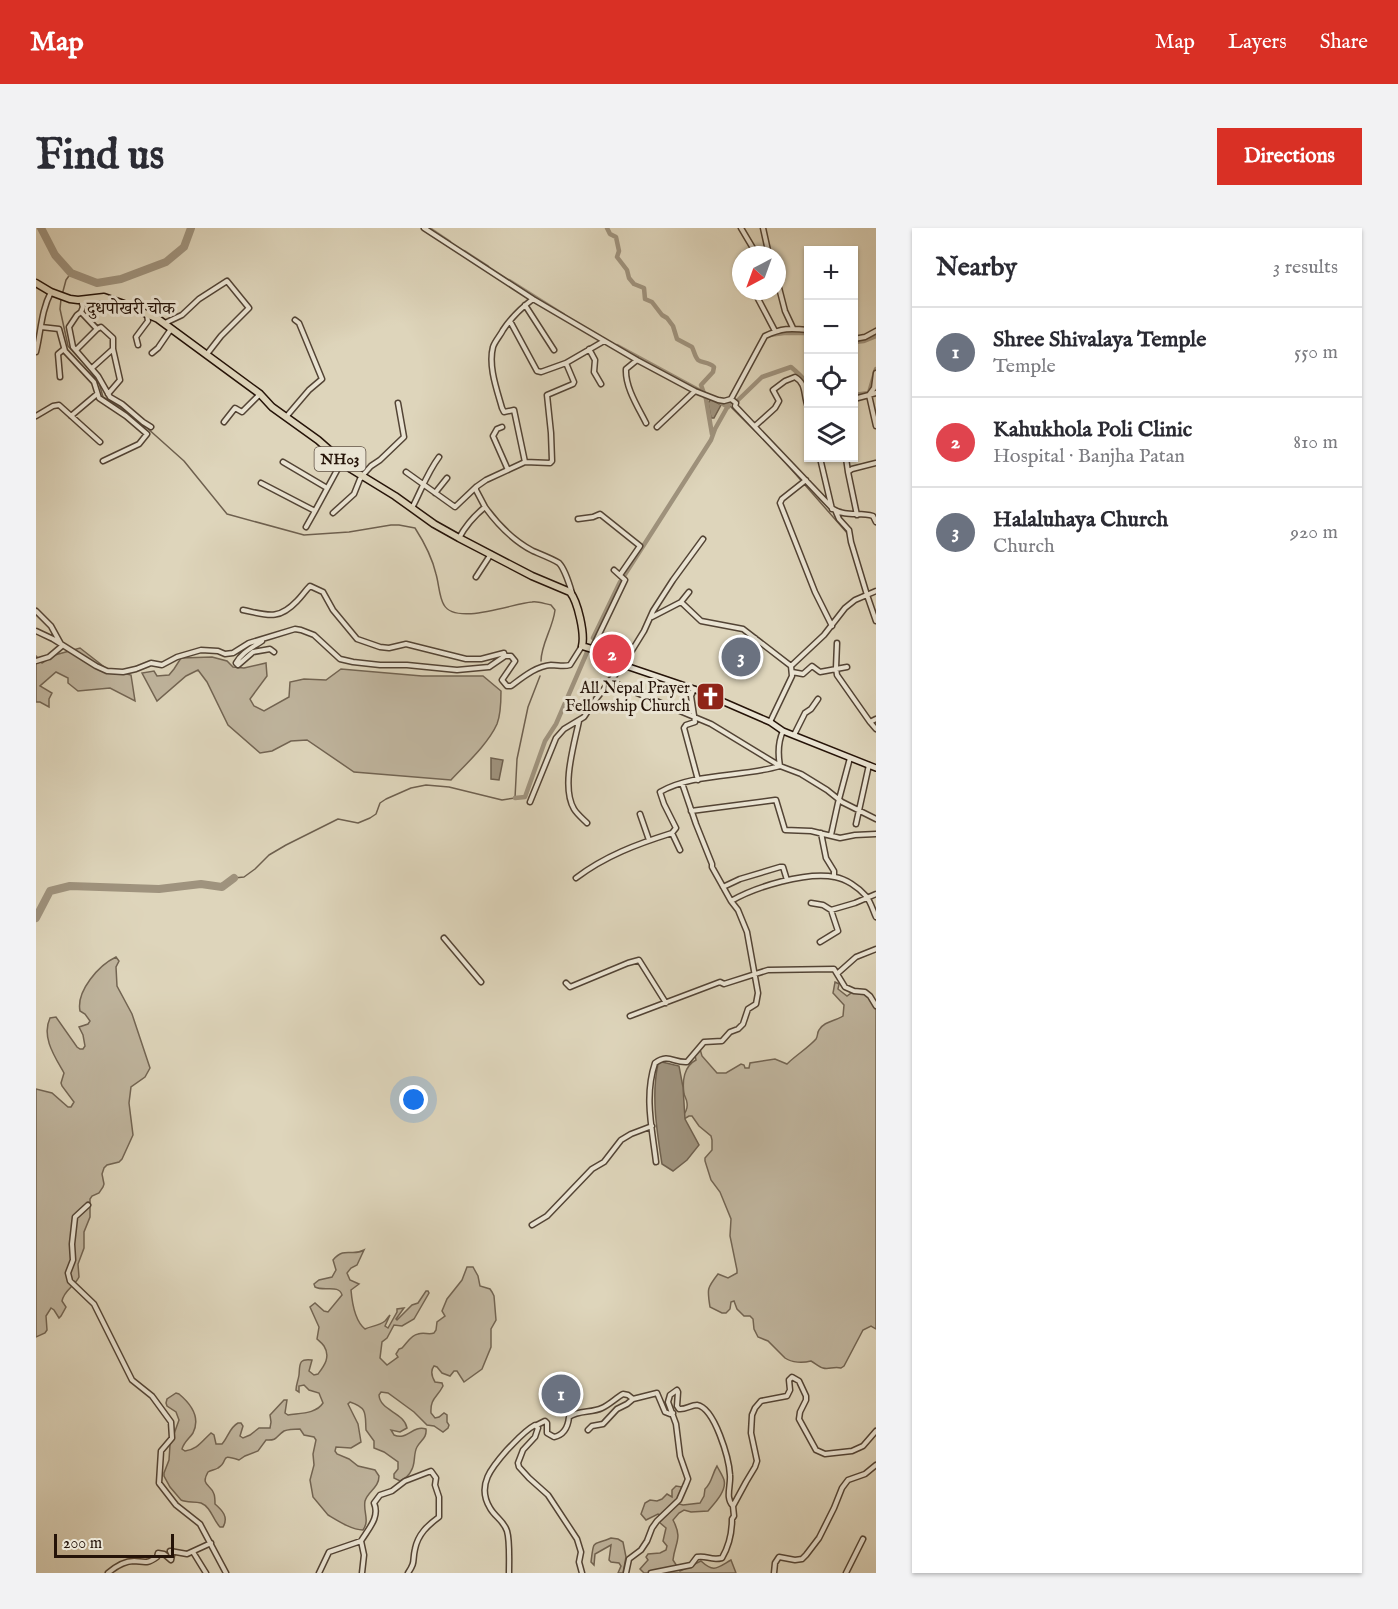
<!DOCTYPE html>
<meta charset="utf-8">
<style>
:root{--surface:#fff;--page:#f2f2f3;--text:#2b2b33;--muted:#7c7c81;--line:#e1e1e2;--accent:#d93025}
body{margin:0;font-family:"IM FELL English","Noto Serif Devanagari",serif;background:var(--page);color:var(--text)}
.controls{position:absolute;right:18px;top:18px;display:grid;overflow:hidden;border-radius:0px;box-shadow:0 2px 4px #0004}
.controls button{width:54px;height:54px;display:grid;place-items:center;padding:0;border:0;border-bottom:2px solid var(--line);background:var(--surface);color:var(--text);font:30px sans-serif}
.compass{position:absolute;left:696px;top:18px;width:54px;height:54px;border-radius:50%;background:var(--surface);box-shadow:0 2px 4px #0004;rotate:221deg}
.scale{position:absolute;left:18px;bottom:15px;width:120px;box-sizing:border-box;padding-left:6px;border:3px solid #251308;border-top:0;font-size:16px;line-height:21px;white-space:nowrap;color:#251308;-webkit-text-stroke:4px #eae4d3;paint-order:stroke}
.you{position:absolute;left:378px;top:872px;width:21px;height:21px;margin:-15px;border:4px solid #fff;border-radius:50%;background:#1a73e8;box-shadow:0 0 0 9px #1a73e833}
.badge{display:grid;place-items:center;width:39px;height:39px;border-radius:50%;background:var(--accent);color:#fff;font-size:20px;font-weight:700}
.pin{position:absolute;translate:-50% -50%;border:3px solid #fff;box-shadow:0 2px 6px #0006}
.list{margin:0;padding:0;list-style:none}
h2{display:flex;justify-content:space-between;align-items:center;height:78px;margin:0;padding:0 24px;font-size:26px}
h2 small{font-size:20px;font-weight:400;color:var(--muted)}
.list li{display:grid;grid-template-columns:39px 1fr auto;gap:18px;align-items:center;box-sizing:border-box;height:90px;padding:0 24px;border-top:2px solid var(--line)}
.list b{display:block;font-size:22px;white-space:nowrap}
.list p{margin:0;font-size:20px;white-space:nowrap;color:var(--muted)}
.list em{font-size:20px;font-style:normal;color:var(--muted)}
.icon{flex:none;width:33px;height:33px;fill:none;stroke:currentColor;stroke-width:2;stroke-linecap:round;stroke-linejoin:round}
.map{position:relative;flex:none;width:840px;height:1345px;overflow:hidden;border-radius:0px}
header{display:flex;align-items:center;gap:36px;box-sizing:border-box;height:84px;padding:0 30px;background:var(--accent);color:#fff}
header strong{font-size:28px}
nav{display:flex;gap:33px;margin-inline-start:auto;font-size:21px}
.intro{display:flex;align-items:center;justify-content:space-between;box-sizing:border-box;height:144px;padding:0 36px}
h1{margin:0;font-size:42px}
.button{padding:15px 27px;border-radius:0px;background:var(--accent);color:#fff;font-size:21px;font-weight:700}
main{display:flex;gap:36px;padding:0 36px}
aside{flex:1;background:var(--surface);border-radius:0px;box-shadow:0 2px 4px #0004}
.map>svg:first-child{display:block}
</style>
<header>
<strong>Map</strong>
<nav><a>Map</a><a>Layers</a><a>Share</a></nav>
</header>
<div class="intro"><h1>Find us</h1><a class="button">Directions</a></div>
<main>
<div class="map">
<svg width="840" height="1345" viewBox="0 0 840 1345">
<rect width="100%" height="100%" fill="#ded5bb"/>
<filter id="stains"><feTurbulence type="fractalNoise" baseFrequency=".00333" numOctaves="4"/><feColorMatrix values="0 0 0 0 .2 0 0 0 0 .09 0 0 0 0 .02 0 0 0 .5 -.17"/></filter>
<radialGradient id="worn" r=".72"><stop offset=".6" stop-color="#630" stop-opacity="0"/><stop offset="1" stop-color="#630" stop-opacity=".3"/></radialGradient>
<path fill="#bfb49d" stroke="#726452" stroke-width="1.5" d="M44,420L71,441L95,447L99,473L74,460L42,463L32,455V450L20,444L4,458L16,465L13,471V479L4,474H0V428L6,435L19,427Z
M176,429L191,433L197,439L208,440L230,435L231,448L214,471L218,478L228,483L253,469L254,454L268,451L290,452L305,441L386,448H447L465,463C465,474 465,486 461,496C452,516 430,536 415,552L318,544L271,512L255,513L236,523L224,525L192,497L171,454L162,442L150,448L121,473L106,445L118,443L121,448L133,447L138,441L145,430Z
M80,729L83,733L80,739L81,758L96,786L114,840L109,849L95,859L93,875L97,907L86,931L83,934L71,937L68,940L66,946L68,956L67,959L63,965L56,968L54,971V989L48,1004V1020L42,1036L43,1049C38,1059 28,1062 26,1073L30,1079L25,1088L23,1090L18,1082L15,1080L10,1088L11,1102L9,1105L0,1109V861L16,865L32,879H35L38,874L26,858L25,855L28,845C19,829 5,809 14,790L20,789L41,819L44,821H47L49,818L47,807L43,799L52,796L54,793L49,786L44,783C40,763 63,737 80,729Z
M799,754L803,756L802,761L811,768L815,765L816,762L832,767L840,779V1101L835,1098L827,1102L808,1138L805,1140C797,1138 793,1142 787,1140C783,1139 779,1135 775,1133C767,1135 756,1135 749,1130L732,1113L722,1109L718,1101L717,1091L714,1088H708L701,1081L698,1073L695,1074L694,1081L690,1085H686L674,1079C671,1061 671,1060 682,1046L692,1050L701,1045V1042L694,1008L695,991L684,964L675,952L669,933V930L676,922V912L675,908L663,898L656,888H653L648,891L646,889C649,885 652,881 651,875C651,872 649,869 648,866C646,853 648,838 660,832L659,827L664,821L666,828L681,845H690L705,836L708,837L709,840H713L714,835L739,831L751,836C760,827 772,820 780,811C782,808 781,805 783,802C788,793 800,793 807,788L808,777L797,765Z
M328,1022L321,1037L315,1040L311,1045L314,1052L323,1056L315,1062C316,1074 319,1093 329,1101C335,1098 343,1098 349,1093C351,1091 352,1089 354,1087L349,1098L352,1100L361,1084V1081L368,1080L360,1091L361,1092L376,1077L382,1075L390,1063H392L393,1065L378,1091L366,1098L358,1097L351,1110L346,1114L344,1130L351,1137L362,1129L360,1126L363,1121L366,1120C371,1115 375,1107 382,1106C388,1104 393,1107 398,1105L400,1102L401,1094L409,1088L406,1083L411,1071L426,1052L431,1039H437L442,1048L444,1058L454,1061L456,1064L458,1068L460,1092L455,1101V1119L446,1141L428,1154L421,1143H418L414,1148L406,1145L401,1139L398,1138C394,1143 396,1149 399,1154L406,1155L407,1158C401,1170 394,1170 395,1185L399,1190L403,1189L408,1185L411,1187V1194L413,1197L412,1200L407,1204L398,1198L391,1197L378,1184L352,1165L345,1164L343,1167C344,1183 368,1184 371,1200L364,1204L355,1202L358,1207C371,1213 376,1197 390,1201C391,1210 385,1212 381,1219C377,1226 380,1236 375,1243C373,1248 368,1251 364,1253L358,1250V1246L362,1241V1234L348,1224L338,1220V1213L330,1202C329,1186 332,1180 314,1174L312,1176L322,1196L325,1214L315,1220L300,1219L299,1223L301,1226L313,1231L322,1238L339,1242L343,1248C343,1260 332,1263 329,1273C327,1284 334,1292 327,1302C316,1302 302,1293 292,1287L277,1269L274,1252L278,1237L277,1226L280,1212L278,1209L268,1207L264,1201C260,1201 253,1201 248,1203C240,1208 242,1213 230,1212L222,1223L209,1228L203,1232C182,1225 194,1233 182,1240C179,1242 175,1242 172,1244C164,1258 175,1256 178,1266C179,1269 179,1273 179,1276C186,1282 193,1289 187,1299H184C177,1292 175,1279 165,1275C158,1273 151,1275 145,1272L134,1259L128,1248V1245L133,1232L134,1217L143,1192L140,1184L131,1178L130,1175L131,1171L140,1165L143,1166C155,1176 165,1189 157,1205C153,1211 148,1214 146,1221L149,1223C161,1222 166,1213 175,1205L178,1207L180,1216H186C192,1209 194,1199 202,1195H205L207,1198L204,1208L207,1210L214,1207L223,1200H234L235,1194L234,1187L248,1172H251L249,1185L252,1187C264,1185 280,1186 287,1175L283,1165L273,1162L268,1157L263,1158V1164L260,1162C260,1157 262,1153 263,1147C264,1137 262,1130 276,1132L273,1143L278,1147L282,1146C288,1138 295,1129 288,1118C286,1115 283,1113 281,1111L283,1099L274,1079L279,1075L288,1083L292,1084L306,1067C303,1056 288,1064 279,1059L278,1056L283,1052L296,1049L300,1042L297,1032C309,1018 316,1029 328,1022Z
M681,1238C683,1242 687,1248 688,1252C691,1263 678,1276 672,1283L655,1284L648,1282L643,1285L637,1292C647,1311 639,1314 637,1332L644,1343L665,1333C678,1345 681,1340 695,1332L700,1345H608L604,1341L612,1332L610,1329L612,1326L624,1325L630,1322L631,1318L627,1313L630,1300L623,1294L627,1290V1288L622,1286L610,1292L605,1286L609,1275L614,1272L621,1273L626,1271L631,1266L636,1269V1262L640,1258L646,1259L642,1269L643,1276L647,1277L664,1275L668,1268L669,1261C676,1255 676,1246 681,1238Z
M575,1310L582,1311L587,1314L590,1329L587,1345H582L585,1338L583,1335L575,1334L573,1332L575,1317L559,1326L558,1337L555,1334C558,1310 556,1318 575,1310Z"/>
<path fill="#9f937e" stroke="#6e604f" stroke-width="1.5" d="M675,171L685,177L678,190H675L672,175Z
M455,530L467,532L463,552L455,551Z
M626,834L643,838L647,859L649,891L663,917L651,932L637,943L626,936C621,904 615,868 622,836Z"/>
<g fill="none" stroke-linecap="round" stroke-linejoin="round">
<path stroke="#6e604f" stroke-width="1.5" d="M26,67L30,52L35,45
M25,71L24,81L32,118L53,141L63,155L67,169L84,179L110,199L148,233L191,286L268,307L313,304L355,297H363L379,300C388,314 396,329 400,346C403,356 403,369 408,377C420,398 478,375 496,374C502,373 509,376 515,377L519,382C517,400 505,416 505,433
M693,177L741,225L812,306
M198,650L208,649L219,641L233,627L250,617L302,591L322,595L334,590L340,586L344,575L350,571L375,560L390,557L413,559L466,572L479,570L481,531L492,479L504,448"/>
<path stroke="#9f937e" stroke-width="4.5" d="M392,0L413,14
M571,0L574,6L580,9L583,23L581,29L591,42L593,50L598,56L608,60L609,71L616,74L626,87L631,90L637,98L641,111L656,119C658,123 659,129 662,132C666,135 673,134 678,139L677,144L665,157L670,171L676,206
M428,24L451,39
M473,53L527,87
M733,107L748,105H772
M818,114L828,113L840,108
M581,118L666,164
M818,167L833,165L840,141
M679,171L692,179
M698,176L726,149L755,139C762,145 771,152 772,162
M588,348L675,212L679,201L697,169
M557,410L584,354
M479,570L489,569L509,513L520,496L552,422"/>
<path stroke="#9f937e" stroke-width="8" d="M5,0L19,27L35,45L61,55L85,51L130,34L148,19L155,0
M0,690L14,663L34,658L123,661L165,656L186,659L198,650"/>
<defs>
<path id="street" d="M388,0L497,71L601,132L659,163L682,172L688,173L695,171
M705,0L721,27
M727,0L733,27
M741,52L749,83L757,100
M719,65L739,103
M45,72L47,79L45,84L61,101L65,99L77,110V121L84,152L72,166
M489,77L518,122
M45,84L41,87L33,99L37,119L62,148L74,169L86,176L107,194L115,199
M474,93L501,143L505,144L530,135L538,154L537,156L511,167L515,205L516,233L514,235L489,234
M129,95L146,87L163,71L191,53L213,80L185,108L171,126
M5,99L23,101L29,123L58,154L63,170L90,188L111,206L103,216L67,233
M818,111L829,109L840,103
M102,117L100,109L112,93L111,87
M553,121L559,132L558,144L565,156
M40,122L61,101
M0,124C5,104 5,83 15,64
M116,125L122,120L135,101
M601,132L590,141C589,159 602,179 610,195
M530,135L568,113
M56,140L77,121
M24,149L22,126L28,121
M840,165L833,167L840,198
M695,171L700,175L699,178L797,281C810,289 823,284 837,288L840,294
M695,171L729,108C746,100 754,100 772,102
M818,171L833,167L838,160L840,145
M0,188L17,178L23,177L64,214
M35,188L61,166
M250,189L273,162L286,151L263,95L259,92
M188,194L199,180L206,184L224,166
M719,198L739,180L743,173L737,162L749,153L759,149C771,156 767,167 772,179
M466,199L461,201L457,208L472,242
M621,199L659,163
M784,230L796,281
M810,230L812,244
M247,234L291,260
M370,244L419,279L440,259
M326,248L335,238L344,232L368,209L362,175
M770,252L746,271L744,275L779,364L796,398
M225,255L279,283L306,233
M399,265L411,250
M449,279C462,297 478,313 497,323C504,326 517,331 523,335C528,340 534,358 536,365
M376,280C385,263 391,245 403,229
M800,284L803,291L813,302L815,314L831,367L840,393
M297,285L318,266L324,251L326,249
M821,287L812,244L816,241L840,235
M542,291L557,289L564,286L604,318L584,347
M270,299L279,283
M423,310C430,297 438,288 449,279L440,262V259L450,252L489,234L478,182L468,184L466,180C461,162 452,138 457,119C459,113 464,108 467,102C475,90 485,80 497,71
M440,349L455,326
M645,374L653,364
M207,382C231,387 242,393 261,373C266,368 269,363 274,358L287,364L297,382L321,411L344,419L353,420L370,416L430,431H445L468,425L469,428
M0,383L15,398L26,418L13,429L0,433
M616,389L645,374L665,393L707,401L755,438
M0,403L17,411L60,438L71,443L87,444L100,441L115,435L126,437L141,429L165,422L182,423L189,426L197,425L213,415L259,401L265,402L278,407L304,431L317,434L344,437H371L421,442L453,439L469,428H475L479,433L466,452L471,458H475C486,450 500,438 515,437C522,437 527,439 534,437L546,418
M225,412L226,413C216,420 206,424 200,435L202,437L217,424L234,421L238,424
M801,415L800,440L801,447L834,494L840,491
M556,421L589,352L578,342
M755,438L788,407L809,380L819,372L840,363
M701,441L719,410
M756,444L767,446L776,438L784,444L811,439
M574,452L589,460L675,496L744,538L765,546L791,562L806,574L840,591
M658,461L655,468L659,494L650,497L648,500L662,552
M543,493C538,517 525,559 538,581C541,586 547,591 551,595
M734,494L756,448L755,438
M834,494L840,501
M758,507L769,485L775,481L782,471
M494,574L520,510L528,501L548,489L560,471L587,437L608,403L617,383L637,352L667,311
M655,583L739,572H740L749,602L775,603L804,610L819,607L840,606
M604,586L613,612
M820,596L833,537
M636,605L644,622
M785,605L790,630L798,643V649
M795,607L802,575L814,530
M540,650C569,628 601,616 636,605L640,600L628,576L624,564C656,545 708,549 744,538C742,527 742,514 747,503
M687,659L704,651L744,639H747L751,652
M695,673C719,659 771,643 799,649C810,651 822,659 830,668C835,674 837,683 840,689
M775,675L787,677L795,682L819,675L840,666
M408,710L445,754
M784,714L802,703L795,682
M802,745L820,729L840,721
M530,755L534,759L592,735L603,732L630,775
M594,788L684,754L688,756L732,742L798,741L809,759L818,763L829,764L834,768L840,778
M620,934C616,900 608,868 619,835C633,825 637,835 651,834L668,814L686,813L694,804L702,801L707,796L712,781L720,776L722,765L711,704L702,682L695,673L676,639V636L660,596L646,555
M52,977L39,989L36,1016L37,1032L32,1045L34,1053L58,1076L96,1152L116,1168L135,1194L136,1210L125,1223L123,1255L140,1277L164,1296L190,1345
M496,997L511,988L556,941L568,934L585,912L595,906L616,898
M501,1197L509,1193L511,1195V1205L518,1209C528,1207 532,1199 533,1189C542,1182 556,1185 566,1180C573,1177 580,1170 587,1166L592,1167L597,1171L621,1165L629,1184L634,1186L637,1185
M552,1202L556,1198L567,1196L581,1181L591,1176L597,1171
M325,1313C333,1300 344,1289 338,1275L344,1267L356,1263L369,1253L395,1243L400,1250L399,1257L403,1269V1289C392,1297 382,1306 379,1321C376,1334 380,1333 372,1345
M157,1324L170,1345
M72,1345C79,1339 88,1333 98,1333C110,1334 111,1336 121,1329L122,1325L128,1326L135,1332L136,1327L134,1323L151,1326L175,1315
M283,1345L293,1324L325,1313L328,1327L326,1345
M473,1345C473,1333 474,1313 471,1303C468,1293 459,1289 454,1280C440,1257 456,1239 471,1222C480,1213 488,1203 499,1197L502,1200L499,1209L487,1222L482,1235L483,1239L493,1250L512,1267L541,1311L545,1324L543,1334L546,1345
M590,1345L593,1331L605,1322L611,1313L616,1300L621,1293L643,1272L650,1256L652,1251L644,1228L640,1196L632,1174L634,1167L641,1162L642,1164L641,1178L643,1181C649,1182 655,1177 661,1177C679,1180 693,1231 694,1247C695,1258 689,1270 697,1278
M615,1345L655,1337L661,1329C671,1327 674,1333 686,1330C693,1318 696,1305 696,1291L698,1288L697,1278L710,1254L719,1239L721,1233L715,1205L716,1187L719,1180L725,1173L751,1168L754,1162L753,1152L756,1149L763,1153L770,1168V1172L764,1184L763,1191L780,1222L789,1226L816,1223L827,1218L840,1203
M738,1345L739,1335L743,1329L759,1332L766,1331L770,1327L783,1310L798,1280L806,1260L812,1252L829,1246L840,1237
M810,1345L827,1311"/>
<path id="secondary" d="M587,437L658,461L734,494L747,503L840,540"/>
<path id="primary" d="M0,55L15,64L34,71L42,72L68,69L88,76L122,91L224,166L236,179L282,212L315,241L359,268L398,296L423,310L496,348L534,364C542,374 549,406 546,418L556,421L587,437"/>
</defs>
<use href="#street" stroke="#534435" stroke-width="7"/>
<use href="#secondary" stroke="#251308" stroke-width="8"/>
<use href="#primary" stroke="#251308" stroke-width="9"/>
<use href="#street" stroke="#eae4d3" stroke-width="4"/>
<use href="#secondary" stroke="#eae4d3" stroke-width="5"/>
<use href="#primary" stroke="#ded5bb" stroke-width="6"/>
</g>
<defs>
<symbol id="church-square" viewBox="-11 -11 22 22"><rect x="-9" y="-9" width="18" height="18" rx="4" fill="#8f2418" stroke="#eae4d3"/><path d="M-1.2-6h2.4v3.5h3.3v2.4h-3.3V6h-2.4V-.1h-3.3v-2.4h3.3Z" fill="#fff"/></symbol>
</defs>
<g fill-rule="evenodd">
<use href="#church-square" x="658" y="452" width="33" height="33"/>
</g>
<g text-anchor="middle" stroke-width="6" stroke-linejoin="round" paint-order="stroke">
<rect fill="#eae4d3" stroke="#605245" stroke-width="1.5" x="278.5" y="219" width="51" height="24" rx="4.5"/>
<g font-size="15" font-weight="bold" fill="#251308">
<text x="304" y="236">NH03</text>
</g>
<g font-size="16" fill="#251308" stroke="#eae4d3" text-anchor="end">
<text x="654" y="465">All Nepal Prayer<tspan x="654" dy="18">Fellowship Church</tspan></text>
</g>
<g font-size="18" fill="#251308" stroke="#eae4d3">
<text x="95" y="86">दुधपोखरी चोक</text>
</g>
</g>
<rect width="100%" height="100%" filter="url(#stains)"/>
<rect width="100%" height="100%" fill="url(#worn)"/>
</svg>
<div class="controls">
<button>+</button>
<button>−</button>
<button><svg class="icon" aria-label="locate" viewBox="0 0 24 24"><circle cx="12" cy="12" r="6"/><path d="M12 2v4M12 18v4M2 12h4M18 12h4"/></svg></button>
<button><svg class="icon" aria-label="layers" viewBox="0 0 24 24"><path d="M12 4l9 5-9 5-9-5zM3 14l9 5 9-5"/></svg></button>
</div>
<svg class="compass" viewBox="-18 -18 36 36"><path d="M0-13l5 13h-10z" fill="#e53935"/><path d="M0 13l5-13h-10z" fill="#7c7c81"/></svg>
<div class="scale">200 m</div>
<div class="you"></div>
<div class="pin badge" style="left:525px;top:1166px;background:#6b7280">1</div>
<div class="pin badge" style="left:576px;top:426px;background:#e0444e">2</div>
<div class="pin badge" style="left:705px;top:429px;background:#6b7280">3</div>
</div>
<aside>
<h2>Nearby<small>3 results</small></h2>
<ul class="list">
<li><span class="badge" style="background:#6b7280">1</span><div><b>Shree Shivalaya Temple</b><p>Temple</p></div><em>550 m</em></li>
<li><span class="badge" style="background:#e0444e">2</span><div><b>Kahukhola Poli Clinic</b><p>Hospital · Banjha Patan</p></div><em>810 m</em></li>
<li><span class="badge" style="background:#6b7280">3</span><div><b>Halaluhaya Church</b><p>Church</p></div><em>920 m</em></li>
</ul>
</aside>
</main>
